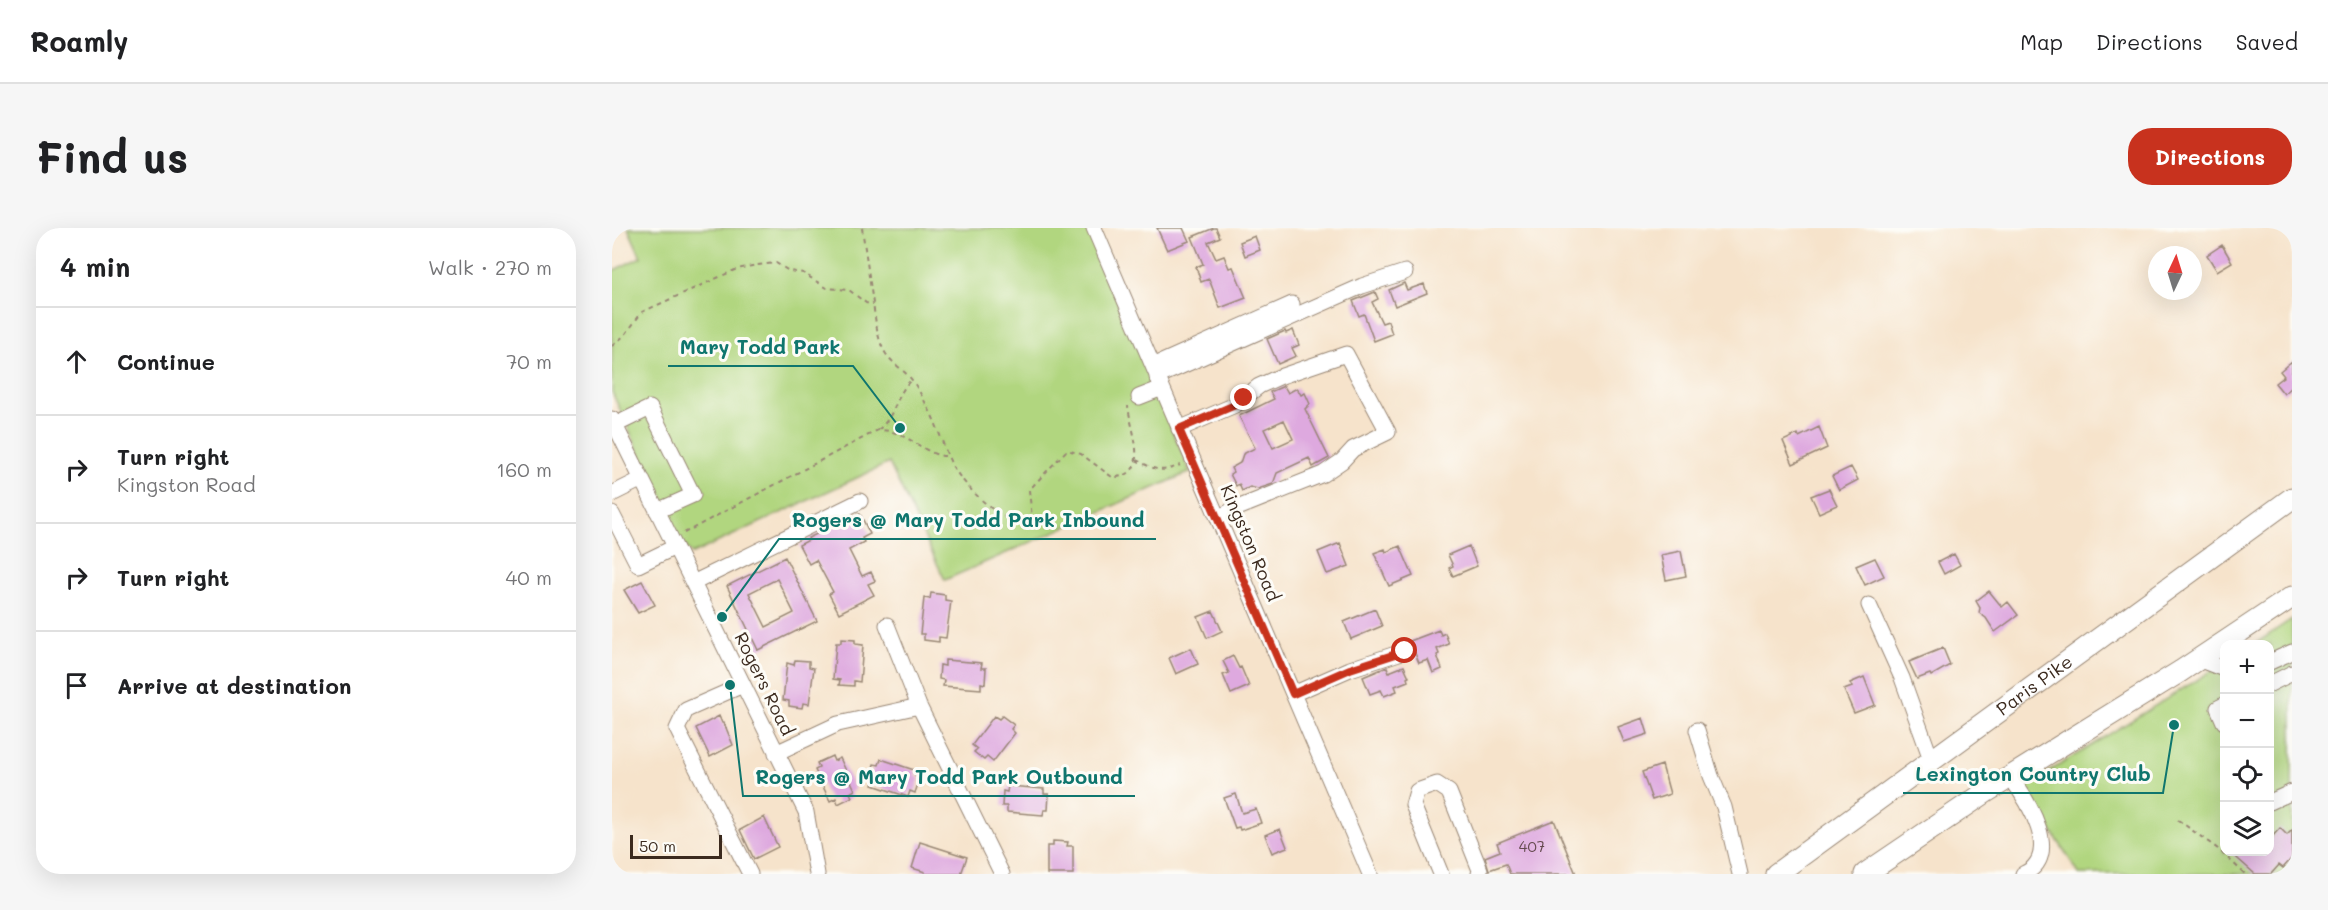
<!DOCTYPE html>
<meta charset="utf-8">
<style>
:root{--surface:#fff;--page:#f6f6f6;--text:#202124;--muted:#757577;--line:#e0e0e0;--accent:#c8321e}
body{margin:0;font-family:Mali,sans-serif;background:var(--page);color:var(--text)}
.controls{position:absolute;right:18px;bottom:18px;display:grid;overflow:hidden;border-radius:12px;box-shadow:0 6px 24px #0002}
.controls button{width:54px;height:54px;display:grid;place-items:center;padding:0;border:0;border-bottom:2px solid var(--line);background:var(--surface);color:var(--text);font:30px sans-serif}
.compass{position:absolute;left:1536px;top:18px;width:54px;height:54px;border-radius:50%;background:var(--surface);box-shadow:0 6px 24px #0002;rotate:4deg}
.scale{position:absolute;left:18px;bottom:15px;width:92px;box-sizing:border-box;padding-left:6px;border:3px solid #3b2a1e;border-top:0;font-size:16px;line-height:21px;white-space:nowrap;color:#3b2a1e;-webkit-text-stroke:4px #fdfcf7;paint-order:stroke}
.stop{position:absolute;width:18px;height:18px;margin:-14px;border:4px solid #c8321e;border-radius:50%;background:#fff}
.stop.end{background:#c8321e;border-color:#fff;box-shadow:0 2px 6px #0008}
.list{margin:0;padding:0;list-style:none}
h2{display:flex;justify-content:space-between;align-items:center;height:78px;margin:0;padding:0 24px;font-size:26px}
h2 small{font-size:20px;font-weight:400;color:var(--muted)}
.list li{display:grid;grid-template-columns:39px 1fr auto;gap:18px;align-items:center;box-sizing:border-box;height:108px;padding:0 24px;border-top:2px solid var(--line)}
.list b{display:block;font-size:22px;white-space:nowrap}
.list p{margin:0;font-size:20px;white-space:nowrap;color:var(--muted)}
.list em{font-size:20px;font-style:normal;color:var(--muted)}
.icon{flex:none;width:33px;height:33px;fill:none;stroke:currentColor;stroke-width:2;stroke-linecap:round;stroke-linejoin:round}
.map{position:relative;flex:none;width:1680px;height:646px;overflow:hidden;border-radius:24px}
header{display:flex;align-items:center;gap:36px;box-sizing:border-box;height:84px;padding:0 30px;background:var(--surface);border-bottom:2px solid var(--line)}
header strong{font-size:28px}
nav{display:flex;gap:33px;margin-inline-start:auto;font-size:21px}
.intro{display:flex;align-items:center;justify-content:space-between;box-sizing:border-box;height:144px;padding:0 36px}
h1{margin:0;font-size:42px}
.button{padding:15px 27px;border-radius:24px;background:var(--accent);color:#fff;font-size:21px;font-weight:700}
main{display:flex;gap:36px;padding:0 36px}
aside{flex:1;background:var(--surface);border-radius:24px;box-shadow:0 6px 24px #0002}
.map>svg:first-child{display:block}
</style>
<header>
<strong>Roamly</strong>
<nav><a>Map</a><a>Directions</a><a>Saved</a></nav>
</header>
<div class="intro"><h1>Find us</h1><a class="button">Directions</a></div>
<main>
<aside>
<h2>4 min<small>Walk · 270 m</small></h2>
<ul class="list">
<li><svg class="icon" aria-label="ahead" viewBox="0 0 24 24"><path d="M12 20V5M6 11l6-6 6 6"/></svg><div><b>Continue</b></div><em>70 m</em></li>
<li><svg class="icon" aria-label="right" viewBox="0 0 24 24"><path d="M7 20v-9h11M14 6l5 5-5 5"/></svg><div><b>Turn right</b><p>Kingston Road</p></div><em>160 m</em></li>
<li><svg class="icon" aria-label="right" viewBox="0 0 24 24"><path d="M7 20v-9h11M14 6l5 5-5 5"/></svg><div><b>Turn right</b></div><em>40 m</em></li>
<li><svg class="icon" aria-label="arrive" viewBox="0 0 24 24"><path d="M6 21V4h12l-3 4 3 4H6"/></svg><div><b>Arrive at destination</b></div></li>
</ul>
</aside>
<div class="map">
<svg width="1680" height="646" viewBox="0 0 1680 646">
<rect width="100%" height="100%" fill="#fdfcf7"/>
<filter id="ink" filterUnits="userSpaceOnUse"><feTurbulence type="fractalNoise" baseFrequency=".0167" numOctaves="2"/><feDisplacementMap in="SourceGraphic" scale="12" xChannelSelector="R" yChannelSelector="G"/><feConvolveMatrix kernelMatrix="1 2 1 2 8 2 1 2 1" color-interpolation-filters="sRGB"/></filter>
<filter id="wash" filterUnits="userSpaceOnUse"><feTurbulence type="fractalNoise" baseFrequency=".008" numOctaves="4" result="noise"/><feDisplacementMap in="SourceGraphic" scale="24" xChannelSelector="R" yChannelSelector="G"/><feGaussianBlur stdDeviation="1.35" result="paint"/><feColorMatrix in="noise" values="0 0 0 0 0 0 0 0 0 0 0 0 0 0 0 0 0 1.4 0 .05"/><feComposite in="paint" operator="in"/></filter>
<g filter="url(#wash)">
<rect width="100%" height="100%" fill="#f6e3cb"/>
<path fill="#b1d67f" stroke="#76804e" stroke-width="1.5" d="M16,0H475L578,244L333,352L277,235L80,326L66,310L0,164V43L29,29Z
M1680,391V646H1467L1412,559L1612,435V624H1658V416H1643Z"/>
<g id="blocks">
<path fill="#dea9df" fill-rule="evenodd" d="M545,0H571L577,13L555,22Z
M602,0H604L608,9L596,14L604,31L612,28L617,40L621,39L634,70L608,80L597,51L589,54L584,39L591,36L580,9Z
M643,8L648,22L633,28L628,14Z
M1610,17L1620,34L1605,43L1595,27Z
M792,55L795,62L812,56L815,65L783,78L777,62Z
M763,64L766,71L760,74L770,95L776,93L780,106L762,113L752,86L747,88L741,73Z
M681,102L687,117L680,120L684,128L666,136L655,111L673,103L674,105Z
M1680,133V159L1672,166L1663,155L1672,148L1668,143Z
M672,158L676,165L685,160L689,167L693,165L698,176L693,181L717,230L701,239L697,230L665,245L661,256L646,261L638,259L630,263L627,256L624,258L618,246L621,244L619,240L628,235L631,226L643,220L627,188L662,171L658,164ZM672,192L681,211L661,220L652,201Z
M1207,199L1215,220L1181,236L1171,213L1186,206L1187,209Z
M1239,239L1246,252L1227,262L1220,248Z
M1217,261L1225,277L1207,285L1199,268Z
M248,286L258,306L250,310L252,314L237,322L250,348L259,344L263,353L256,356L262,367L227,385L217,366L221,364L204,332L197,336L187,317L197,312L196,310Z
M728,315L737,338L715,346L706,324Z
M788,318L801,348L777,358L762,325L773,321L774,324Z
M857,318L865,338L841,348L837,340L841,338L836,327Z
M1069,323L1074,348L1054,352L1049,327Z
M1342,326L1348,337L1332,346L1326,334Z
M173,329L205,393L146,422L115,358ZM165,351L182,385L154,399L137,365Z
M1263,330L1272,348L1253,357L1244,338Z
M30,353L43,377L26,385L12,362Z
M1377,363L1390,379L1396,374L1406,387L1383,404L1374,390L1367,385L1368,380L1364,373Z
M319,365L333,367V372L339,373L334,410L327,409V414L312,412V406H308L312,370L318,371Z
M763,381L770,398L739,411L732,394Z
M601,383L610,403L595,410L586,389Z
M827,402L829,407L833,405L837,416L825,421L827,426L825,427L830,441L821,445L816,432L807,435L798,413Z
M229,411L243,412V416L251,417L248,454L242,453V458L227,457L228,452L221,451L224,415H229Z
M579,420L586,436L564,446L557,430Z
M1331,420L1338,437L1319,448L1318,446L1305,451L1297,434Z
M621,428L627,440L629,439L637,458L619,466L611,447L617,445L611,433Z
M183,432L197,433V439L202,440L197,476L191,475L190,480L177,478V473L171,472L175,435L182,437Z
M333,432L370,435L369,440H374L373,456L369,455V461L331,458L332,452L327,451L328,437L333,438Z
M792,438L797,449L795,450L796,453L783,458L785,463L772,468L769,462L758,466L751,449L775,439L777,444Z
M1252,449L1263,477L1242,485L1232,462L1240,459L1238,455Z
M107,488L110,495H112L121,517L98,529L84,500Z
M382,488L387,491L390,488L402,497L399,501L403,505L381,534L375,529L372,532L362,524L365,521L360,517Z
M1031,490L1036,506L1012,514L1006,499Z
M220,528L222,533L228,530L243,562L238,565L240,569L226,576L224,570L218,573L203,542L207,540L205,535Z
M269,531L305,543L303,548L308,550L303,565L298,563L296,569L261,557L263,551L258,549L262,536L267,537Z
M1050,537L1058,566L1040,572L1030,544Z
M396,558L432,561V566H437L436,582H432L431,587L395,584V578H390L391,563L395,564Z
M624,566L630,585L644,581L649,595L628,602L627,599L623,600L612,570Z
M152,589L166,619L142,631L128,602Z
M942,592L964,646H898L894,636L877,642L873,629L888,623L885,615Z
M1668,600L1675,607L1680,602V630L1671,640L1667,637L1659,646H1643L1618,624H1658V611Z
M668,601L675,619L660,625L653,607Z
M441,613L456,614L455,618H461V646H435V618H441Z
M308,614L355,629L349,646H312L313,644L300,640Z"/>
</g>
</g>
<g filter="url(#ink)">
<use href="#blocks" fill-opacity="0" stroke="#988674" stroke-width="1.5"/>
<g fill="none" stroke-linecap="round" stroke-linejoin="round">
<defs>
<path id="minor" d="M482,0L758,646
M541,138L680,76
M545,149L750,58L793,44
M527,169L550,160
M0,191L194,584L205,646
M3,197L38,180L81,267L45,283
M567,201L623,177L647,158L667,149L734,126L776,204L741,221L730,233L711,246L623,281L606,290
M0,266L30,251
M0,286L26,337L63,319
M81,355L248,273
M1257,377L1290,450L1320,534
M275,397L307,478L390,646
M1586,431L1612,441
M1658,434L1680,424
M1658,456L1680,445
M131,457L74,482L65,501L138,646
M681,466L738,441L793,423
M1612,477L1606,480L1612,494
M1085,502L1099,548L1112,579L1128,646
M164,525L226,496L307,478
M1398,549C1415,571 1452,629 1411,646
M1658,574L1680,564
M829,646L801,577L805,563L825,556L837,564L868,642L867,646"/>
<g id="highway">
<path id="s1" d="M1164,646L1680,270"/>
<path d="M1253,646L1374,564L1569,443L1680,369"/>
</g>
</defs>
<use href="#minor" stroke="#988674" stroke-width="17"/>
<use href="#highway" stroke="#988674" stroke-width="23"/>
<path stroke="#988674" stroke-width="2" stroke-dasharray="4.5 4.5" stroke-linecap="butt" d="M250,0L264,96C266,106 268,117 274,126C281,136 292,142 300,152C305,159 310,168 314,176C325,194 330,216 339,235C348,254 398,308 420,290L417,262L455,222L469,226L500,249C541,250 518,200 516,178
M0,118L13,107L30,84L125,41L145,37L164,35L177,43L191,45L215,60L237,62L254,75L261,77
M266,202C283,189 284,166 299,152
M524,232C543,241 548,246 568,237
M72,305L266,202C295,201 314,230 337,228
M1566,592L1606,621L1633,646"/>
<use href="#minor" stroke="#fff" stroke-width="15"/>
<use href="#highway" stroke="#fff" stroke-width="21"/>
</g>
</g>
<g fill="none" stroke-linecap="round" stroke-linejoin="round" filter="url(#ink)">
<path stroke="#c8321e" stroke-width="8" d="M632,170L623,177L567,201L681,466L738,441L793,423"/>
</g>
<g text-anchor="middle" stroke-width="6" stroke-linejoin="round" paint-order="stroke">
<g font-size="15" fill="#644a4e">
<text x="920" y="624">407</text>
</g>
<g font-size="18" fill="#3b2a1e" stroke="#fdfcf7">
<text transform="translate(638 315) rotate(67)" y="6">Kingston Road</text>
<text transform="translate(152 456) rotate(64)" y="6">Rogers Road</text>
<text dy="6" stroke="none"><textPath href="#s1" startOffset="320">Paris Pike</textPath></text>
</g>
</g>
<path fill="none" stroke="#0f766e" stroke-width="2" d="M288 200L241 138H56M110 389L167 311H544M1562 497L1551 565H1291M118 457L131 568H523"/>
<g fill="#0f766e" stroke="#fdfcf7" stroke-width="2">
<circle cx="288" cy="200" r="6"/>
<circle cx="110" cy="389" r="6"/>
<circle cx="1562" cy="497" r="6"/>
<circle cx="118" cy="457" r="6"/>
</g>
<g font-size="20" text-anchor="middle" font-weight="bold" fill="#0f766e" stroke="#fdfcf7" stroke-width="6" stroke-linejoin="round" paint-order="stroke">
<text x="148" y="126">Mary Todd Park</text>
<text x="356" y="299">Rogers @ Mary Todd Park Inbound</text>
<text x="1421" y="553">Lexington Country Club</text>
<text x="327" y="556">Rogers @ Mary Todd Park Outbound</text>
</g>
</svg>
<div class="controls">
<button>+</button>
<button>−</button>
<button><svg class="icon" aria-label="locate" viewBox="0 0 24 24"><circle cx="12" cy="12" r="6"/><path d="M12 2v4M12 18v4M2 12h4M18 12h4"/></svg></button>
<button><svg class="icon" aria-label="layers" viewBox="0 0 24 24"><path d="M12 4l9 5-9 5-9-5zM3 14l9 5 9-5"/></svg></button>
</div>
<svg class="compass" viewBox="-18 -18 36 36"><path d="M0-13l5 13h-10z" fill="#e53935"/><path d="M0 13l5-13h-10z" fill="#757577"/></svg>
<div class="scale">50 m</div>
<div class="stop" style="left:793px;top:423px"></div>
<div class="stop end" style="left:632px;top:170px"></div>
</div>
</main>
